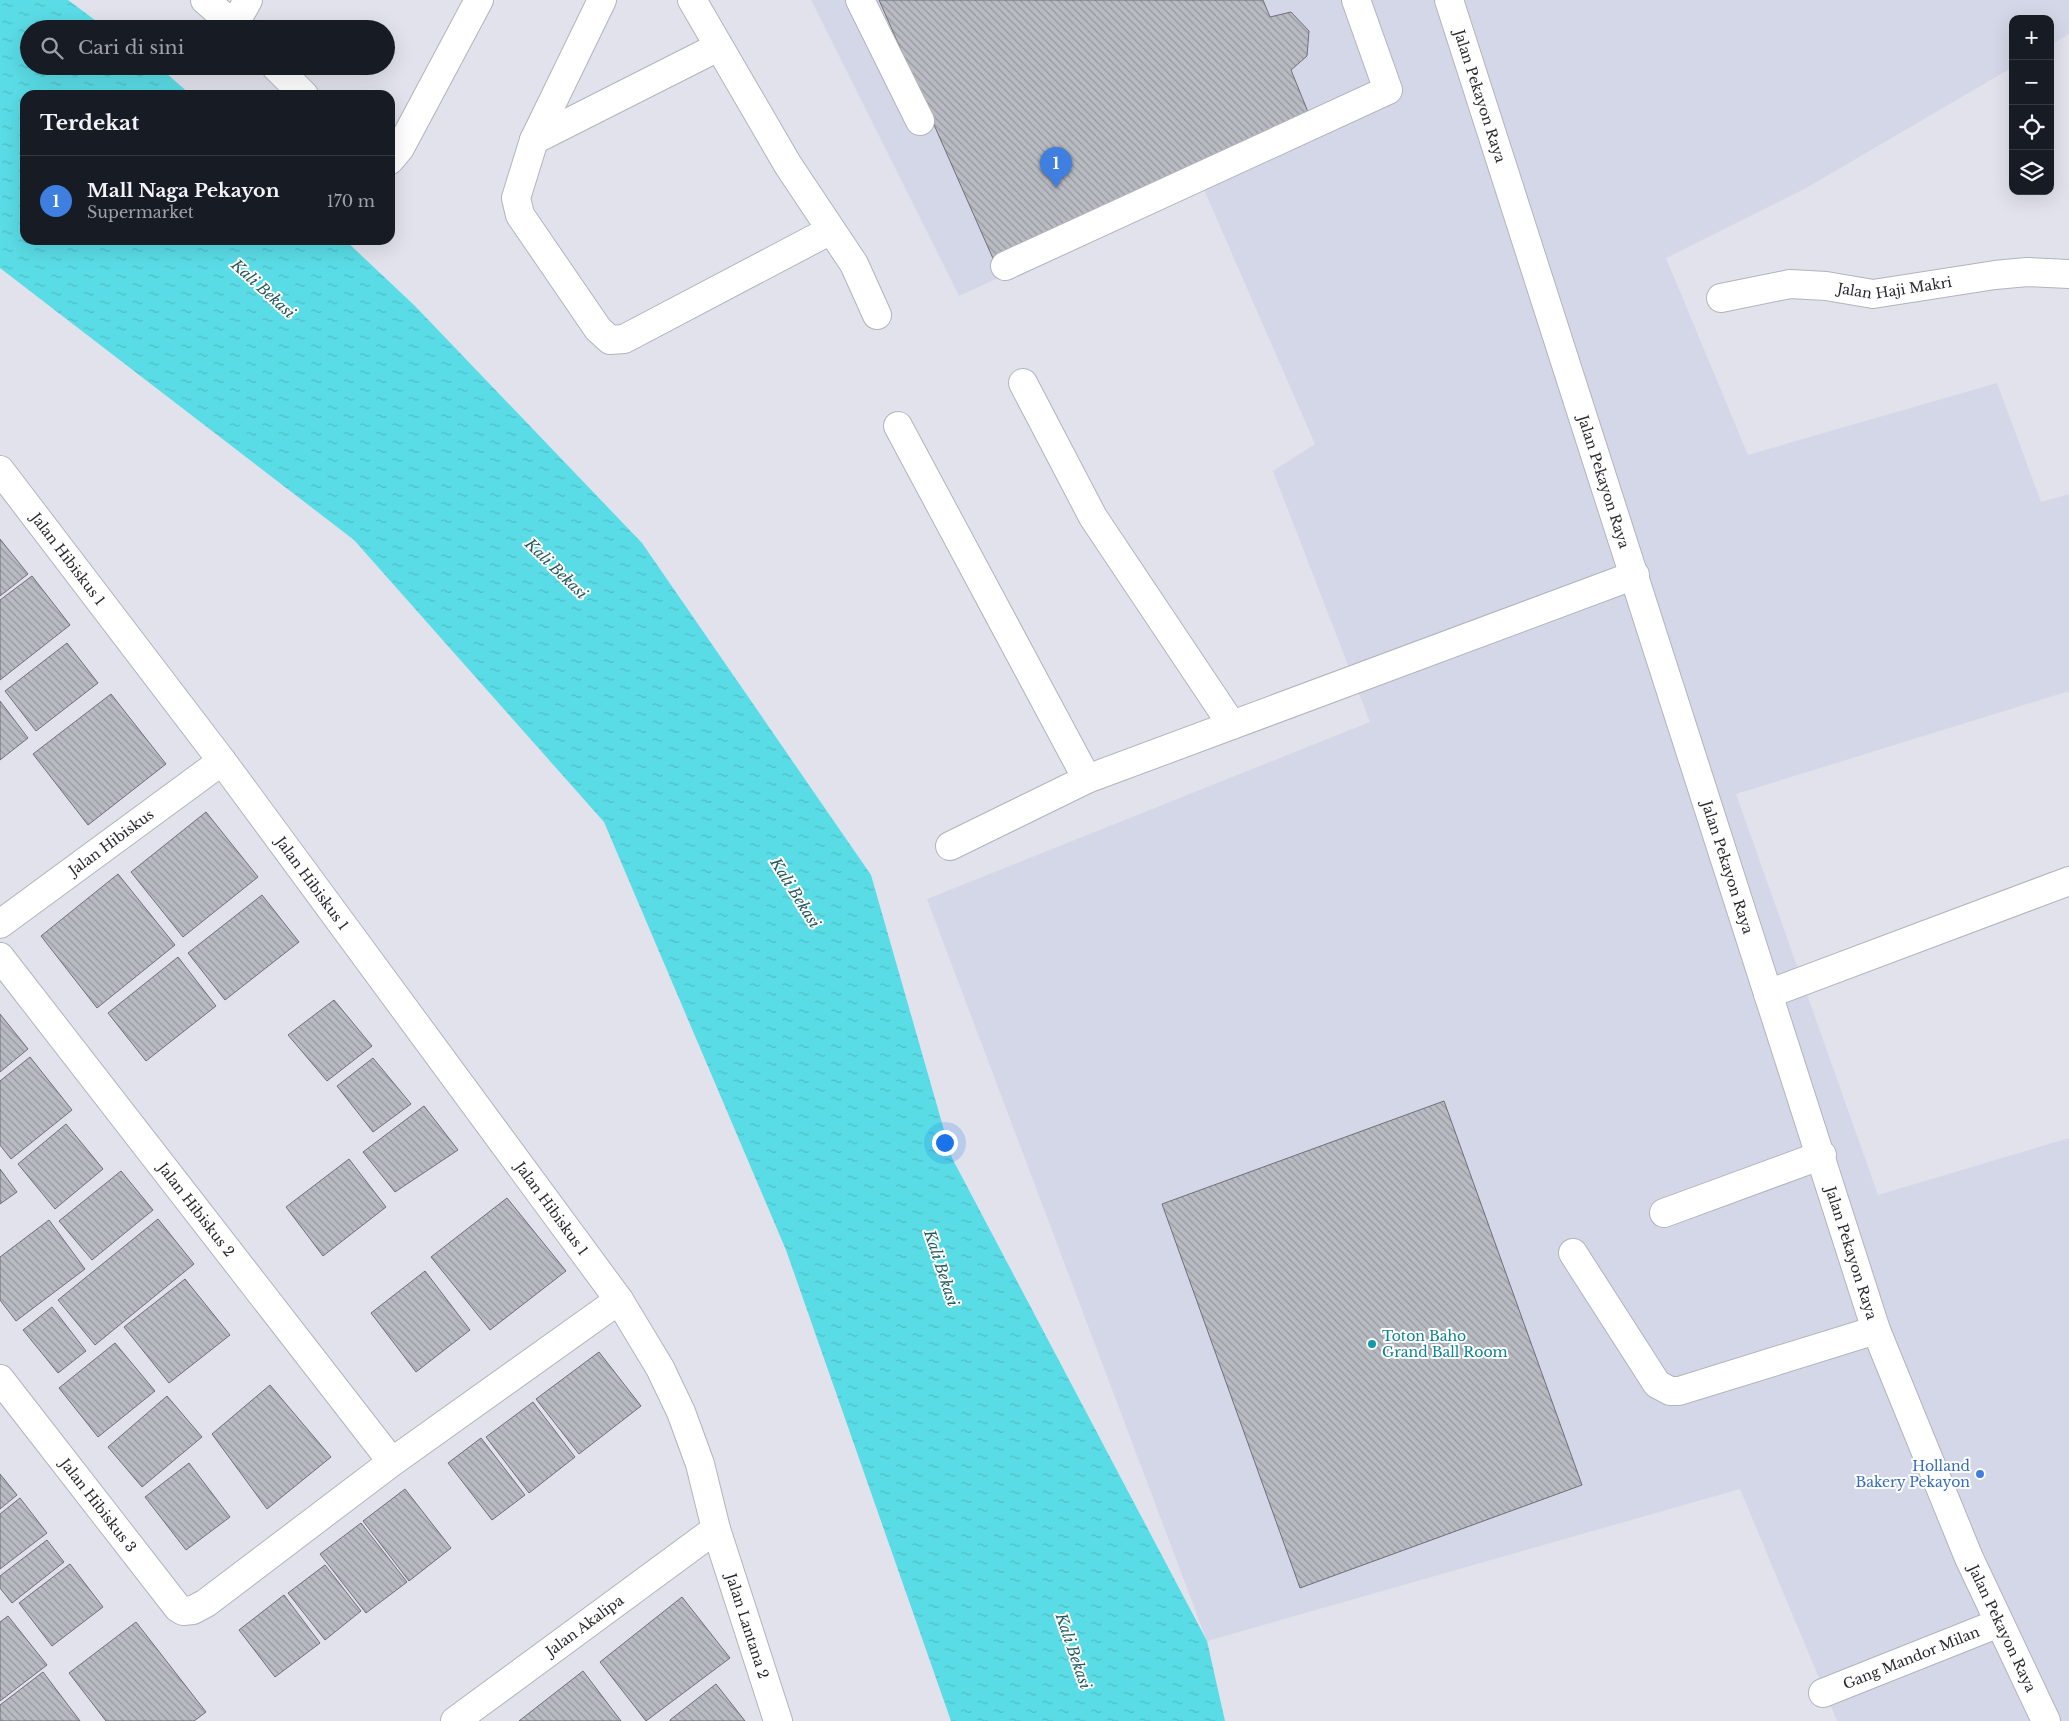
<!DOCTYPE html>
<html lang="id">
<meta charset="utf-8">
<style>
:root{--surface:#171b24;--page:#242831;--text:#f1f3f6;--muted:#9ea1a6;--line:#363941;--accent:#b45309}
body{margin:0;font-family:"Libre Baskerville",serif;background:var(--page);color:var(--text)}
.controls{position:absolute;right:15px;top:15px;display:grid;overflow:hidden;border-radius:10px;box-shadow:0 5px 20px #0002}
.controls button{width:45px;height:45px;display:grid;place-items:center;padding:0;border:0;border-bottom:1px solid var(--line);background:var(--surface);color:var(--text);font:25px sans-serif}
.you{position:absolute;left:944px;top:1142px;width:18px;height:18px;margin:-12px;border:4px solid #fff;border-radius:50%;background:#1a73e8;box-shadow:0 0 0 8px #1a73e833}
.badge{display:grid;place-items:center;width:32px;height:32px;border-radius:50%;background:var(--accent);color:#fff;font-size:16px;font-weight:700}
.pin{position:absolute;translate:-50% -41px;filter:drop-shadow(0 1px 2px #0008)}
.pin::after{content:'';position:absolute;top:26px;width:18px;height:15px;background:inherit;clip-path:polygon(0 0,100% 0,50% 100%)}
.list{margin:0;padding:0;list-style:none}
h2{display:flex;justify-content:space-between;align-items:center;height:65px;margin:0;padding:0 20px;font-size:21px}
h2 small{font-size:16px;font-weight:400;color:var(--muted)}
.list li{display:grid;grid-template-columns:32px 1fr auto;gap:15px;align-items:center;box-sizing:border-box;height:90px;padding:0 20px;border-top:1px solid var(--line)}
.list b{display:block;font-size:19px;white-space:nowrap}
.list p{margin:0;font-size:16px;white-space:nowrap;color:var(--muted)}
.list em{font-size:16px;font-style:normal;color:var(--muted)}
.icon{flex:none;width:28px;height:28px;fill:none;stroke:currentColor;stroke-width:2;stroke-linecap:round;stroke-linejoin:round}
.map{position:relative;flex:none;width:2069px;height:1721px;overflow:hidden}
.search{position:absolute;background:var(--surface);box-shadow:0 5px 20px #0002;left:20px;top:20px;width:375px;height:55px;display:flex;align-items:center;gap:12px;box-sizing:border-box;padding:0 18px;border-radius:28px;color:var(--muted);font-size:19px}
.panel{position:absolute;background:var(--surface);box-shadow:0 5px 20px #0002;left:20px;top:90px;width:375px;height:155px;border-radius:15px}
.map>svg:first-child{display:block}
</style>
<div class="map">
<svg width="2069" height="1721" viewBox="0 0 2069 1721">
<defs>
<pattern id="water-ripples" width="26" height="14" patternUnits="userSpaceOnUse" patternTransform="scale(1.25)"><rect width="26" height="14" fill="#5adce6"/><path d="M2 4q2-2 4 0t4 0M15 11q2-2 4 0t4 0" fill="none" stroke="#4ebdc6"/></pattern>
<pattern id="building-back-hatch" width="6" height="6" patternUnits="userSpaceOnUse" patternTransform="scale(1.25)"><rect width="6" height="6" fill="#b9bbc3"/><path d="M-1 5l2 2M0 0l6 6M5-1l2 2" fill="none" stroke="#96989f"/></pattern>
</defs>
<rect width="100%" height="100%" fill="#e1e2eb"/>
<path fill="#d4d7e7" d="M811,0H2069V34L2050,45V19H2013V67L1806,188L1666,258L1748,455L1997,383L2041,502L2069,494V691L1736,794L1878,1195L2069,1138V1721H1837L1740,1489L1207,1641L927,899L1370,722L1273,471L1315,444L1202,185L959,296Z"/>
<path fill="url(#water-ripples)" d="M0,0H68L107,29H29V66H158L191,95H25V240H345L415,306L642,543L871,875L952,1158L1207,1641L1225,1721H951L786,1250L604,822L354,540L0,268Z"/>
<path fill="url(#building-back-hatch)" stroke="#6f7078" d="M879,0H1263L1270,17L1291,12L1309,31L1307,56L1291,70L1308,112L995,263Z
M0,539L28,574L0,596Z
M32,576L70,625L0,680V600Z
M67,643L98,683L36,731L5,691Z
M111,694L166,764L88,825L33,754Z
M0,701L28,738L0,760Z
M206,812L258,877L183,937L131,872Z
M118,874L175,945L97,1008L41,936Z
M262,895L299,942L225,1000L188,953Z
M178,957L216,1006L146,1061L108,1013Z
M334,1000L372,1046L327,1081L288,1035Z
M0,1014L28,1049L0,1072Z
M30,1057L72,1110L11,1159L0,1145V1081Z
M373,1058L411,1104L373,1132L337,1086Z
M1444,1101L1582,1485L1300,1588L1162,1204Z
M424,1106L458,1150L395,1192L363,1152Z
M66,1124L103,1169L55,1209L18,1164Z
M349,1159L386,1207L323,1256L286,1207Z
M0,1169L17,1192L0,1204Z
M121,1171L153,1210L92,1260L59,1221Z
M507,1198L566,1271L490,1330L431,1257Z
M158,1219L194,1264L95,1345L58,1300Z
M49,1220L85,1269L16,1321L0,1300V1257Z
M425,1271L470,1330L416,1372L371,1313Z
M185,1279L230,1335L169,1383L124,1327Z
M52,1307L86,1351L58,1373L23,1330Z
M115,1343L155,1391L98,1437L59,1388Z
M599,1352L641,1406L579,1454L536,1399Z
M270,1385L331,1457L267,1509L212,1434Z
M167,1396L202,1437L142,1487L108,1447Z
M533,1402L575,1457L529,1493L486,1437Z
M481,1438L525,1495L492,1520L448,1463Z
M189,1463L230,1517L186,1550L145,1497Z
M0,1474L17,1495L0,1509Z
M405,1489L451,1548L409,1581L363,1521Z
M20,1498L47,1533L0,1569V1514Z
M361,1523L407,1582L366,1613L320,1554Z
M47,1540L64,1562L12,1603L0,1588V1576Z
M70,1564L103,1607L52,1646L19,1603Z
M325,1565L361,1611L325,1640L288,1593Z
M284,1595L320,1643L275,1677L239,1630Z
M682,1597L730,1658L646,1721L600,1662Z
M8,1616L47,1665L0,1701V1622Z
M136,1622L206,1712L194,1721H106L69,1673Z
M583,1671L621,1721H519Z
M43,1672L80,1721H0V1705Z
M716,1684L745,1721H670V1720Z"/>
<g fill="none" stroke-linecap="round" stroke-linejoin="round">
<defs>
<g id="minor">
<path d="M205,0L238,29"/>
<path d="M602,0L534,140L516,198L520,215L598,329L610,340L624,339L831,230"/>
<path d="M692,0L788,165L854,264L877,315"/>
<path d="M860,0L920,121"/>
<path d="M234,25L248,0"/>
<path d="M275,66L304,95"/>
<path d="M534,140L718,47"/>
<path d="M390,160L400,148L479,0"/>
<path d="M1005,266L1388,90L1356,0"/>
<path id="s1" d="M1721,298L1790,284L1826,286L1873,294L1995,275L2027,272L2069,274"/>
<path d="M1023,383L1093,517L1232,725"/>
<path d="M898,426L1087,779"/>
<path id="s2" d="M0,470L222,761L619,1300L660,1368L681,1412L700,1464L716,1529L778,1721"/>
<path d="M950,846L1087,779L1635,575"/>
<path id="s3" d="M0,924L222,761"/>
<path id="s4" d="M0,957L392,1462"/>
<path d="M1768,994L2069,881"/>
<path d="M1664,1213L1822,1155"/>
<path d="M1573,1253L1657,1384L1670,1391H1679L1876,1330"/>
<path id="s5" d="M0,1379L178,1608L183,1611L193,1610L206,1603L392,1462L619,1300"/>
<path id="s6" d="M1823,1693L1999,1623"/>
<path id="s7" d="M455,1721L716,1529"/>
</g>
<g id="major">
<path id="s8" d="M1449,0L1876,1330L1969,1558L2046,1721"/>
</g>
</defs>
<use href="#minor" stroke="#b2b4bd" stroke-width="30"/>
<use href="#major" stroke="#b2b4bd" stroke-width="30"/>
<use href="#minor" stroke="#fff" stroke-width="28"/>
<use href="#major" stroke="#fff" stroke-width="28"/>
</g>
<circle fill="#0f9aa8" stroke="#fff" stroke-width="2" cx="1372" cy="1344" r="5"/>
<circle fill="#3f7fe0" stroke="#fff" stroke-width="2" cx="1980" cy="1474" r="5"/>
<g text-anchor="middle" stroke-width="4" stroke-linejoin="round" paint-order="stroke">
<g font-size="14" fill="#29292d" stroke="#fff">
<text dy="5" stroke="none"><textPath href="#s8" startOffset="101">Jalan Pekayon Raya</textPath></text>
<text dy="5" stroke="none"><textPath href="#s1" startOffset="176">Jalan Haji Makri</textPath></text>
<text dy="5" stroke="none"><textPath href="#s8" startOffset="506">Jalan Pekayon Raya</textPath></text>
<text dy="5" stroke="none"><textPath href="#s2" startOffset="112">Jalan Hibiskus 1</textPath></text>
<text dy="5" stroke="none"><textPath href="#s3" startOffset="138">Jalan Hibiskus</textPath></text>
<text dy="5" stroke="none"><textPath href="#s8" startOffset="911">Jalan Pekayon Raya</textPath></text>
<text dy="5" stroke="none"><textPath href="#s2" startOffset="518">Jalan Hibiskus 1</textPath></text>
<text dy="5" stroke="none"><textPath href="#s2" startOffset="922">Jalan Hibiskus 1</textPath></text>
<text dy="5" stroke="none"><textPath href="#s4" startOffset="320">Jalan Hibiskus 2</textPath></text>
<text dy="5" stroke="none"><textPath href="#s8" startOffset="1316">Jalan Pekayon Raya</textPath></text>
<text dy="5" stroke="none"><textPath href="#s5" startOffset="160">Jalan Hibiskus 3</textPath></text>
<text dy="5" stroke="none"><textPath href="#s7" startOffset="161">Jalan Akalipa</textPath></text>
<text dy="5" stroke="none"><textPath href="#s2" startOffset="1388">Jalan Lantana 2</textPath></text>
<text dy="5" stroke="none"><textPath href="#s8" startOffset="1721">Jalan Pekayon Raya</textPath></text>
<text dy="5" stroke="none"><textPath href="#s6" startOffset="95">Gang Mandor Milan</textPath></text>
</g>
<g font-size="14" fill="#0d838f" stroke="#fff" text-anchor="start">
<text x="1382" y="1341">Toton Baho<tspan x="1382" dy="16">Grand Ball Room</tspan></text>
</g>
<g font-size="14" fill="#366cbe" stroke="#fff" text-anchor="end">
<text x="1970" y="1471">Holland<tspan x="1970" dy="16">Bakery Pekayon</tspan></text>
</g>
<g font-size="15" font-style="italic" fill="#235a5e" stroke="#fff">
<text transform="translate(263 289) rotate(42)" y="5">Kali Bekasi</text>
<text transform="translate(556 569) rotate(44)" y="5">Kali Bekasi</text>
<text transform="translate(795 893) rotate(58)" y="5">Kali Bekasi</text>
<text transform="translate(941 1268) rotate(72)" y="5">Kali Bekasi</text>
<text transform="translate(1073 1651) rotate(71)" y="5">Kali Bekasi</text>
</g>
</g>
</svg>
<div class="controls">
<button>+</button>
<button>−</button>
<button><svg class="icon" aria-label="locate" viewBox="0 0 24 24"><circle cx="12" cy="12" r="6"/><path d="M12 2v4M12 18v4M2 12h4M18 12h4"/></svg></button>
<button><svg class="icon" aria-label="layers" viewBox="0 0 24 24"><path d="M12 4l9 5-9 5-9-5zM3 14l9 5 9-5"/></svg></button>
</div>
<div class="you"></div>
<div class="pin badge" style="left:1056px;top:188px;background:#3f7fe0">1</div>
<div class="search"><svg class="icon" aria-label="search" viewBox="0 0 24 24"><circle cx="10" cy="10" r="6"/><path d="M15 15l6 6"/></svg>Cari di sini</div>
<section class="panel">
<h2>Terdekat<small></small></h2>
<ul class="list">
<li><span class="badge" style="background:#3f7fe0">1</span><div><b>Mall Naga Pekayon</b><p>Supermarket</p></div><em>170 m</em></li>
</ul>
</section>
</div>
